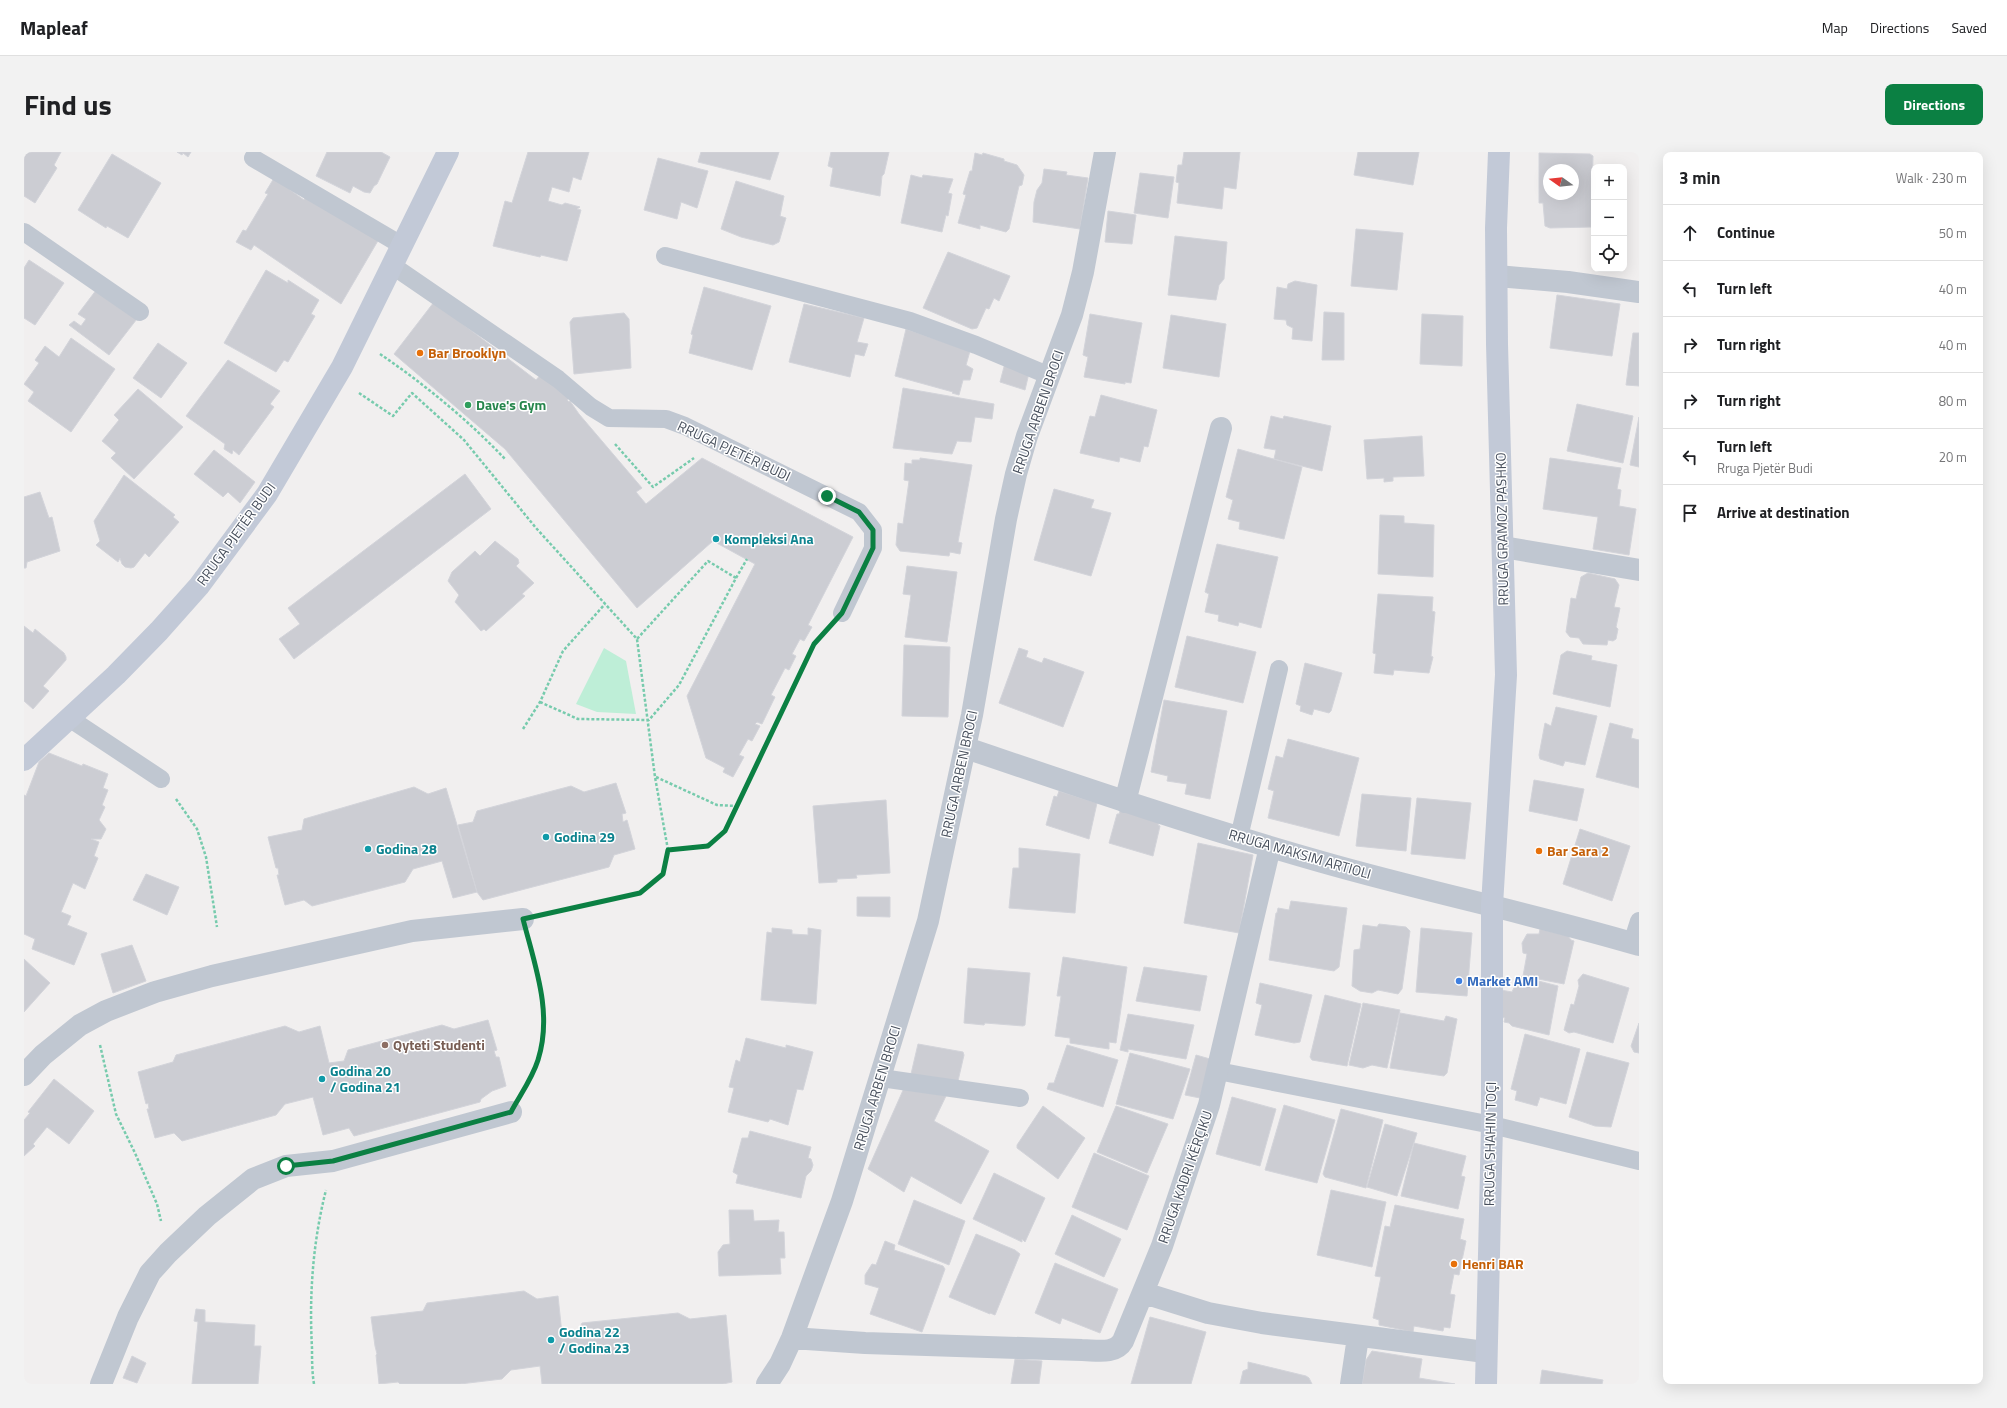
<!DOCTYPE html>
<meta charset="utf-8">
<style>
:root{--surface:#fff;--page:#f2f2f2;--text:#202124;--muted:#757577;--line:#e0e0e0;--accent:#0b8043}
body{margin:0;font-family:"Titillium Web",sans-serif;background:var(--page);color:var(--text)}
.controls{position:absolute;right:12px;top:12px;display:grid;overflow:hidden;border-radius:8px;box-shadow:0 4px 16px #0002}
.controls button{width:36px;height:36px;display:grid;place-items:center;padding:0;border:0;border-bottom:1px solid var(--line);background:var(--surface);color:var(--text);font:20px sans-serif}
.compass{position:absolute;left:1519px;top:12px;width:36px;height:36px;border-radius:50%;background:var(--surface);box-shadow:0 4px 16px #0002;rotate:285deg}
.stop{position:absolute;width:12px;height:12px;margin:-9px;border:3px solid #0b8043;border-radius:50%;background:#fff}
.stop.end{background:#0b8043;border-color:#fff;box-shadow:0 1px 4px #0008}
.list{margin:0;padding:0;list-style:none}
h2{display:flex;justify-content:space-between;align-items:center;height:52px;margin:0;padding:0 16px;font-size:17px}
h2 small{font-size:13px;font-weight:400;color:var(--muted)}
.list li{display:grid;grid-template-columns:26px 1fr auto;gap:12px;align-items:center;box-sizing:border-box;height:56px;padding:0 16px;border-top:1px solid var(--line)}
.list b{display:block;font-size:15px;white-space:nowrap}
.list p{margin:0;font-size:13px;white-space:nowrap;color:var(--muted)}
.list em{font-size:13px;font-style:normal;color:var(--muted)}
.icon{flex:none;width:22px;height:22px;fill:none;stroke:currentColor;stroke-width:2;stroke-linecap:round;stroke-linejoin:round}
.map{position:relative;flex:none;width:1615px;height:1232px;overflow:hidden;border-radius:8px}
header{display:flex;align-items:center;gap:24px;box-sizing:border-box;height:56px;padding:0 20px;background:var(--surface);border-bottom:1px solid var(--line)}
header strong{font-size:19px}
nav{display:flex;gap:22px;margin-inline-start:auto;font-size:14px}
.intro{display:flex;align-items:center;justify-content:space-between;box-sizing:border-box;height:96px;padding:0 24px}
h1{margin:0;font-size:28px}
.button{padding:10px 18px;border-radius:8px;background:var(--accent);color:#fff;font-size:14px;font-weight:700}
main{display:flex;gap:24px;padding:0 24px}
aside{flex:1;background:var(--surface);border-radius:8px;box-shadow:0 4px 16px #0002}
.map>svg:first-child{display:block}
</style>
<header>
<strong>Mapleaf</strong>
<nav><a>Map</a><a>Directions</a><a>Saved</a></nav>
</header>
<div class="intro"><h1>Find us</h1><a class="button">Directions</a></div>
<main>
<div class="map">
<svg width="1615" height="1232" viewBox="0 0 1615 1232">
<rect width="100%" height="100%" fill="#f1efef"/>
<path fill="#beeed7" d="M580,496L602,509L612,562L573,560L552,552Z"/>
<path fill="#cccdd3" stroke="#d3d4da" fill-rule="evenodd" d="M0,0H37L30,13L33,16L11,51L0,44Z
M153,0H167L164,5L159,1L158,3Z
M303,0H357L366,5L353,32L350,34L346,41L340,40L329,34L326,41L292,24Z
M504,0H565L557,28L549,25L545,40L528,35L524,49L538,53L541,51L556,55L553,57L557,58L543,109L517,103L516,105L469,94L481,49L488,51Z
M677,0H755L746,28L674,10Z
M807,0H865L860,22L858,24L856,44L806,34L809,16L804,14Z
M1160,0H1216L1212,37L1200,35L1198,57L1153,51L1155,31L1152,30L1154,13H1158Z
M1334,0H1395L1389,33L1330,23Z
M951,1L958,3L959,1L980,7V9L993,13L1000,23L998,33L995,34L985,77L982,80L956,73V77L934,71L942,43L939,42L946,19H948Z
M1515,1L1566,2L1569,4L1567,75L1526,76L1521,74L1519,51H1515ZM1525,18H1549V42H1525Z
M88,2L137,31L104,86L83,74L82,76L54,58Z
M634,6L684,19L673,56L657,50L653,67L620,58Z
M1020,17L1043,20L1042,23L1064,26L1056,77L1009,70L1010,50L1013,38L1018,31Z
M1116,21L1150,25L1144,66L1110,61Z
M887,23L898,26L899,23L929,27L924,41L928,42L924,64L922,63L918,80L877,71Z
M250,26L266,35L265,37L280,48L281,45L355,87L317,152L230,93L227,98L212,90L219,78L222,79L244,42L241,41Z
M712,29L760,44L756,64L762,66L755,90L749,93L717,85L697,77Z
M1084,59L1112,63L1108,92L1081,90Z
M1332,77L1379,81L1373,138L1327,134Z
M1151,84L1203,90L1200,127L1195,133L1192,148L1144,143Z
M924,100L986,124L975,149L970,146L965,157L962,156L953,176L948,177L899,156Z
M5,108L40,131L11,173L0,166V116Z
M242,118L264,131V128L295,148L287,162L291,164L264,210L260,208L252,220L200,191Z
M1271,129L1293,133L1288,189L1268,187L1269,176L1263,173L1262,168L1250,167L1253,135L1263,137L1264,132Z
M76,133L116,163L85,203L45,173L50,169L57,174L62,167L54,162Z
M680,135L747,154L728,218L665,201L669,183L667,182Z
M1533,143L1596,152L1588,204L1526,196Z
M410,150L512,228L518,221L546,245L543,248L545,250L546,249L555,262L618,336L612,340L622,352L678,306L829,385L784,473L788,475L780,489L776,487L768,502L772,504L765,518L761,516L747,543L751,545L738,572L733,570L731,572L736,574L728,589L724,587L715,603L720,605L709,625L699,620L701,616L682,606L663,544L731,412L689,389L613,456L481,297L370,202Z
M780,152L840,166L833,190L844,192L840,204L831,202L826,225L765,210Z
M1300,160L1320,161V208H1298Z
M600,161L605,167L607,216L550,222L546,170L549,166Z
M1066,162L1118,171L1107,231L1101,230V232L1060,225L1064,205L1059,203Z
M1398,162L1439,164L1438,214L1396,212Z
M1147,163L1202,172L1195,225L1139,216Z
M882,177L946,199L942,213L949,217L946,228H939L935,243L928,241L929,240L871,224Z
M1609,181H1615V234L1602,233Z
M47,186L91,217L47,280L4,249L10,240L0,232L15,211L11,208L21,194L35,205Z
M134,191L163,211L137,246L109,226Z
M204,208L256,239L246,252L250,255L215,303L209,298L208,302L200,297L201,292L162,264Z
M981,211L1005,221L1001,238L976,230Z
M879,236L970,252L968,267L951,265L947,290L933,289L928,302L869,296Z
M114,237L159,275L110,327L87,306L92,301L78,289L95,268L90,263Z
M1077,243L1133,258L1124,295L1120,294L1116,310L1096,305L1095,310L1056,301L1066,264L1071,265Z
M1553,252L1609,264L1599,311L1543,299Z
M1247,264L1259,267L1260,264L1307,274L1298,319L1250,307L1252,298L1240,296Z
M1615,265V315L1606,313Z
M1398,284L1400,324L1369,325V329L1360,330V326L1343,327L1340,288Z
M1214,297L1278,315L1260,387L1215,377L1216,370L1204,367L1209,348L1202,345Z
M190,298L231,330L216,351L204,340L199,345L198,344L170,322Z
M896,306L948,313L934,390L938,391L936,402L926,400L925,404L876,399L872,393L874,371L879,372L885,329L880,328L881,311L888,312V308H896Z
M1526,306L1597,316L1593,337L1597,338L1595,354L1612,357L1605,403L1569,397L1574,365L1519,357Z
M441,322L467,357L270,507L255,487L276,472L264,456Z
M100,323L151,363L149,365L155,370L125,405L121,401L110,415L107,416L101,415L98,412L96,406L94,410L72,393L76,389L70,369Z
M1030,337L1070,348L1067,356L1087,361L1067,424L1010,408Z
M16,340L25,366L28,365L36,399L3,410L2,416H0V345Z
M1356,363L1380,364V371L1410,373L1409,425L1354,422Z
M471,389L494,407L495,411L492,414L510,431L498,442L501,444L462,479L460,477L457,479L431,450L435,443L424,429L428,420L451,399L456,404Z
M1193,392L1254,405L1237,476L1215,470L1214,474L1194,469L1195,463L1181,460L1185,442L1181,440Z
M883,414L933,420L923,490L881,485L887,443L879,442Z
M1564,421L1591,427L1595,433L1590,455L1596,456L1592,475L1594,477L1592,487L1589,489L1584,488L1583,493L1559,492L1555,486L1546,485L1542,480L1547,446L1552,447L1557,425Z
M1354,442L1409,445L1408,459L1411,460L1407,504L1409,505L1405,521L1370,518L1369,523L1350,521L1352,502L1349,501Z
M0,474L9,481L11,477L40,501L42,505V508L19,534L25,539L9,557L0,549Z
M1163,484L1232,500L1219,551L1151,535Z
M880,493L926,495L924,565L878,564Z
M995,496L1004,499L1002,505L1018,511L1020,506L1060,520L1039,575L975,551Z
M1543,499L1568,504L1567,508L1593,513L1586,555L1529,542L1537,503Z
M1281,511L1318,521L1307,559L1305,561L1290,557L1288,563L1276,559L1277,554L1272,552Z
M1140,548L1203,559L1186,647L1161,642L1163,632L1143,629L1144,624L1127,620Z
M1532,555L1573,564L1561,613L1541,609L1539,614L1516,607L1515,603L1521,571L1527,574Z
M1586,571L1609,577L1607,586L1615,588V636L1572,625Z
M1264,587L1335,606L1315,684L1244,666L1250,639L1244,637L1252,604L1259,606Z
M25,601L58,614L59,612L84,622L79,636L84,638L78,653L81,655L75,668L82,677L77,687H67L75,690L70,704L74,706L61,737L49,731L37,760L47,764L43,773L63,781L50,813L8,797L11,787L0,782V643L2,644L15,610Z
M1510,628L1560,637L1553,669L1505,659Z
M592,631L602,661L598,662L599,670L603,668L611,697L590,703L585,715L459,748L453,740L434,673L449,670L453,659L547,634L560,640Z
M390,635L404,642L422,636L453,740L429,746L418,709L389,717L381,730L288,754L280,748L261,753L253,723H255L254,716H252L244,685L278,678L280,667Z
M1035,639L1073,651L1065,687L1022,673L1030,644L1033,645Z
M1338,642L1387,646L1382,699L1332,694Z
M1393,646L1447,651L1441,707L1387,702Z
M862,648L866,721L832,723L833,726L813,727V730L795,731L789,654Z
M1097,657L1135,668L1134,673L1136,674L1129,704L1085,691L1093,662H1095Z
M1556,677L1606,694L1588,749L1539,732Z
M1174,691L1229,703L1215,781L1160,771Z
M995,696L1056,702L1051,761L985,756L989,716H995Z
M122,722L155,735L143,763L109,748Z
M833,745H866V765L833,764Z
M1267,749L1323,756L1315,815L1310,819L1245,808L1252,761H1253L1254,756L1265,758Z
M1355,772L1382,775L1386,779L1378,837L1374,842L1354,838L1348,841L1336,839L1328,834L1330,798L1336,797L1339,773L1353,775Z
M748,776L768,778V782L784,783V776L797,778L792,852L737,848L743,780L748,781Z
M1397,776L1448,781L1443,844L1392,840Z
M1516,777L1544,784L1547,788L1550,789L1540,832L1499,824L1503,802L1499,801L1498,791L1503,782H1515Z
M108,793L122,829L89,841L77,802Z
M1039,805L1103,815L1092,891L1085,890V897L1046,891V886L1031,884L1037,844H1033Z
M0,807L26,831L0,860Z
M1120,815L1183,824L1176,859L1112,849Z
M944,816L1006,821L1001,873L999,874L961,871L960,873L940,871Z
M1559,822L1605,836L1589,891L1550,880L1545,881L1540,878L1547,852L1550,853L1555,834L1554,828Z
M1495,824L1534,834L1525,883L1488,874L1485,871L1480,870L1481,866L1472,864L1477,838L1488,840Z
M1236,831L1288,843L1276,890L1270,891L1231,883L1238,853L1232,851Z
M1301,843L1337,852L1323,914L1288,908L1286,905Z
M1339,851L1376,858L1363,916L1348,913L1339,916L1325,913Z
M1376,861L1420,869L1422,864L1433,867L1423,921L1420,924L1366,916Z
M1104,862L1170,873L1162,907L1104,897V900L1096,898Z
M464,868L473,898L470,899L472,905H475L482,934L468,939L457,947L456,950L330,984L325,976L299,983L289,945L261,952L252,963L158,989L150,981L131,986L123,957H125L124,951L122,952L114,920L149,910L152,903L261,874L275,880L296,874L305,911L320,909L324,898L418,873L430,877Z
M1615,871V901L1610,900L1607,894Z
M1501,882L1556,897L1542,952L1516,945L1513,954L1491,948L1493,939L1487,937Z
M722,886L762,896V893L789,900L779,938L773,937L764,973L746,967L744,970L704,960L710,936L705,935L712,908L716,910Z
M894,892L939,900L940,903L934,929L887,922Z
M1043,893L1094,908L1079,955L1023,937L1025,931H1030Z
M1563,900L1605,911L1587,975L1571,974L1545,965Z
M1106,901L1166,917L1149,967L1092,952Z
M1172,903L1186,907L1176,946L1161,943Z
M30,927L70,959L45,992L23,975L9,992L11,994L0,1004V968L6,961L4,960Z
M880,936L922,944L910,969L965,999L937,1052L887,1024L880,1040L844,1017Z
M1208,945L1252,957L1236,1014L1192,1002Z
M1260,953L1311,968L1293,1031L1241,1018Z
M1019,954L1061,986L1034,1027L993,996V993Z
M1092,954L1144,972L1123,1021L1073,1000Z
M1317,957L1359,968L1342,1036L1301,1025L1299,1022Z
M1361,972L1393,981L1373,1044L1343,1035Z
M726,979L787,995L784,1006L787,1007L789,1013L787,1019L782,1024L777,1046L712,1031L714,1023L709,1020L718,986H724Z
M1390,991L1442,1004L1437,1024L1441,1025L1434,1057L1377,1044Z
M1070,1001L1125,1024L1103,1078L1048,1055Z
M970,1021L1021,1046L1001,1090L998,1087V1090L949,1067Z
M1307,1038L1362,1050L1348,1115L1293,1103Z
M890,1048L941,1069L925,1113L874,1092Z
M1371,1053L1440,1067L1436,1087L1442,1089L1435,1123L1430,1122L1426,1142L1431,1143L1426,1176L1420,1175L1419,1179L1390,1174L1389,1180L1355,1173V1168L1349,1166L1357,1125L1351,1124L1361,1074L1366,1075Z
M705,1058H729L730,1069L755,1068L754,1080H760L761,1106H756L757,1122L695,1124L694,1100L699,1093L706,1092Z
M1048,1063L1097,1087L1080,1125L1031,1102Z
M952,1082L991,1098L996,1102L971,1163L966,1161V1162L925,1145Z
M861,1089L871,1093L870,1098L919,1114L921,1117L898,1180L846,1162L855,1136L841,1132V1123L848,1112L852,1113Z
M1031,1111L1094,1137L1076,1181L1038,1166L1036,1172L1011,1161Z
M500,1139L513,1147L534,1144L538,1182L554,1180L558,1171L654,1161L666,1167L702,1163L708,1230L699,1232H518L516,1214L487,1218L478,1227L436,1232H376L374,1230L355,1232L352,1203L353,1202L351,1194L347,1165L399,1159L403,1151Z
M172,1157L181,1158V1170L231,1173L230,1194H237L234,1232H168L174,1170L170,1169Z
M1126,1165L1182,1180L1167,1232H1107Z
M1348,1199L1398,1207L1395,1226L1431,1232H1338L1342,1208Z
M108,1204L122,1211L113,1231L99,1226Z
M991,1207L1018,1209L1015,1232H987Z
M1224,1210L1282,1224L1285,1226L1288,1232H1216L1219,1219L1224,1217Z
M1518,1218L1579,1228L1578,1232H1516Z"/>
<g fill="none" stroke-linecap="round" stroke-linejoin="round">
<path stroke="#77cbad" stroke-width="2.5" stroke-dasharray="3 2" stroke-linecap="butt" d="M356,202C400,232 444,268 481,307
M335,241L369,264L388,241L440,288L512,376L613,487L631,625L644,698L639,722L615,741L525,761
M591,292L629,335L670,306
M712,426L723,407
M516,550L554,567L625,568L655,533L712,426L684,409L613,487
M499,577L516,550L539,499L581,452
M632,625L693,653L713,654C693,697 689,693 644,698
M152,647L173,677L182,705L193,775
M713,654L790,492L801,480
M76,893L92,962L111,1001L133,1052L137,1069
M500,937C531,884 519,849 506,794
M290,1232C288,1220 288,1208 288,1196C285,1143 289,1089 302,1038"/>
<path stroke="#c0c7d1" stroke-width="18" d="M229,6L379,94
M0,80L116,160
M641,104L886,169L952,193L1026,224
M369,114L534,227L567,255L585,266L642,267L661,274L835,360L849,378V396L818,461
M45,566L137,627
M1215,685L1255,517
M1608,791L1615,769
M1194,919L1468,973L1615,1009
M857,926L996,946"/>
<path stroke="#c0c7d1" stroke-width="22" d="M1473,124L1544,130L1615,140
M1479,395L1615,418
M942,596C1060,636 1178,676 1298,710C1403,740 1510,762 1615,793
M1101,650L1197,276
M0,923L19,903L56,873L82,859L131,840L188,824L388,779L499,767
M1120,1141L1184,1161L1238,1171L1461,1200
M768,1186L841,1191L1058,1198C1071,1198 1091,1203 1099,1189L1138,1094L1185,953L1246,695
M77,1232L104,1165L126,1121L144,1101L183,1064L229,1027L262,1014L309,1009L487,960
M743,1232L756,1212L768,1186L818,1049L904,769L948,563L982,367L992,322L1003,284L1048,163L1059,120L1081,0
M1327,1232L1334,1185"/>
<path stroke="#c2c9d7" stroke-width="22" d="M0,608L92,523L135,479L175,434L243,342L318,215L424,0
M1462,1232L1468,973V753L1482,523L1473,192L1472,76L1475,0"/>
</g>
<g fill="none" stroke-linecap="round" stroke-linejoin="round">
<path stroke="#0b8043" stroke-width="5" d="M262,1014L309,1009L487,960C496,943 508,927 514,908C529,861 511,814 499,767L616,741L639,722L644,698L684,694L701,679L790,492L818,461L849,396V378L835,360L803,344"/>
</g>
<g fill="#e8710a" stroke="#fff" stroke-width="1.5">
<circle cx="396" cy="201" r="4"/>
<circle cx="1515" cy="699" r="4"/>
<circle cx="1430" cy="1112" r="4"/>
</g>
<circle fill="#2e9e5b" stroke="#fff" stroke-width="1.5" cx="444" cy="253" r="4"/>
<g fill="#0f9aa8" stroke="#fff" stroke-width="1.5">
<circle cx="692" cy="387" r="4"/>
<circle cx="522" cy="685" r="4"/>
<circle cx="344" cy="697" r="4"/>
<circle cx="298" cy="927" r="4"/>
<circle cx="527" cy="1188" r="4"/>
</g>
<circle fill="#3f7fe0" stroke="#fff" stroke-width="1.5" cx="1435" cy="829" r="4"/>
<circle fill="#8d6e63" stroke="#fff" stroke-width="1.5" cx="361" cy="893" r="4"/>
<g text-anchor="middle" stroke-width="3" stroke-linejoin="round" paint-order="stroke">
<g font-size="14" font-weight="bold" fill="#c56008" stroke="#fff" text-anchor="start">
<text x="404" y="206">Bar Brooklyn</text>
<text x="1523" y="704">Bar Sara 2</text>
<text x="1438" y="1117">Henri BAR</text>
</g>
<g font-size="14" font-weight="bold" fill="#27864d" stroke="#fff" text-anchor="start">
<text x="452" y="258">Dave's Gym</text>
</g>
<g font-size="14" fill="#474f5c" stroke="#fff">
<text transform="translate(1014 260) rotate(-71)" y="5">RRUGA ARBEN BROCI</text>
<text transform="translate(710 299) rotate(25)" y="5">RRUGA PJETËR BUDI</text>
<text transform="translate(1478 377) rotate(-91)" y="5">RRUGA GRAMOZ PASHKO</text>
<text transform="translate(212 382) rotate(-54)" y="5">RRUGA PJETËR BUDI</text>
<text transform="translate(935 622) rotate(-78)" y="5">RRUGA ARBEN BROCI</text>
<text transform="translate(1276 702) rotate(16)" y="5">RRUGA MAKSIM ARTIOLI</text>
<text transform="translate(853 936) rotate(-73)" y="5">RRUGA ARBEN BROCI</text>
<text transform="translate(1466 992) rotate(-89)" y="5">RRUGA SHAHIN TOÇI</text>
<text transform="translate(1161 1025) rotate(-71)" y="5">RRUGA KADRI KËRÇIKU</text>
</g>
<g font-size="14" font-weight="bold" fill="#0d838f" stroke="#fff" text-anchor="start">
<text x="700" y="392">Kompleksi Ana</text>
<text x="530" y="690">Godina 29</text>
<text x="352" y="702">Godina 28</text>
<text x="306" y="924">Godina 20<tspan x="306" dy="16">/ Godina 21</tspan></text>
<text x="535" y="1185">Godina 22<tspan x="535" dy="16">/ Godina 23</tspan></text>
</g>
<g font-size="14" font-weight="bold" fill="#366cbe" stroke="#fff" text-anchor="start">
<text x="1443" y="834">Market AMI</text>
</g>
<g font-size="14" font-weight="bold" fill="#785e54" stroke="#fff" text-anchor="start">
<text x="369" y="898">Qyteti Studenti</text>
</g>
</g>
</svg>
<div class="controls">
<button>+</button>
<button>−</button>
<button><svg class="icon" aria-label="locate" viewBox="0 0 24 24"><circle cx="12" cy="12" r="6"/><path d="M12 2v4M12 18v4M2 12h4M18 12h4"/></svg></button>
</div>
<svg class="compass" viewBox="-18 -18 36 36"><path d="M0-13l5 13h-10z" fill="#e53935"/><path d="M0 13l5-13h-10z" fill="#757577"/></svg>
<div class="stop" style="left:262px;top:1014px"></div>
<div class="stop end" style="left:803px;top:344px"></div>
</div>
<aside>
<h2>3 min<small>Walk · 230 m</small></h2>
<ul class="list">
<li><svg class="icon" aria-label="ahead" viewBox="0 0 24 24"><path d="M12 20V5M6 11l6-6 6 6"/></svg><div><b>Continue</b></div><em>50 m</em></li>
<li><svg class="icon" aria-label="left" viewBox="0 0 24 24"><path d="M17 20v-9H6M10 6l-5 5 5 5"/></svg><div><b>Turn left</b></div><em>40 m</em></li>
<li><svg class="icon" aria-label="right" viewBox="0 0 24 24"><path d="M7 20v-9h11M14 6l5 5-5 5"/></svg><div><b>Turn right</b></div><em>40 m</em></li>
<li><svg class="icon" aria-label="right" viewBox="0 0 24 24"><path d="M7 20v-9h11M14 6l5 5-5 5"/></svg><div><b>Turn right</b></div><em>80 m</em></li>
<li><svg class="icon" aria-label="left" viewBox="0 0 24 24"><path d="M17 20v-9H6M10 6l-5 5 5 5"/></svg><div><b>Turn left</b><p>Rruga Pjetër Budi</p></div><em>20 m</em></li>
<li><svg class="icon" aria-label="arrive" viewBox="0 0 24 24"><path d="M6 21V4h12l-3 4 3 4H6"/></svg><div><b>Arrive at destination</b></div></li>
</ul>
</aside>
</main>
